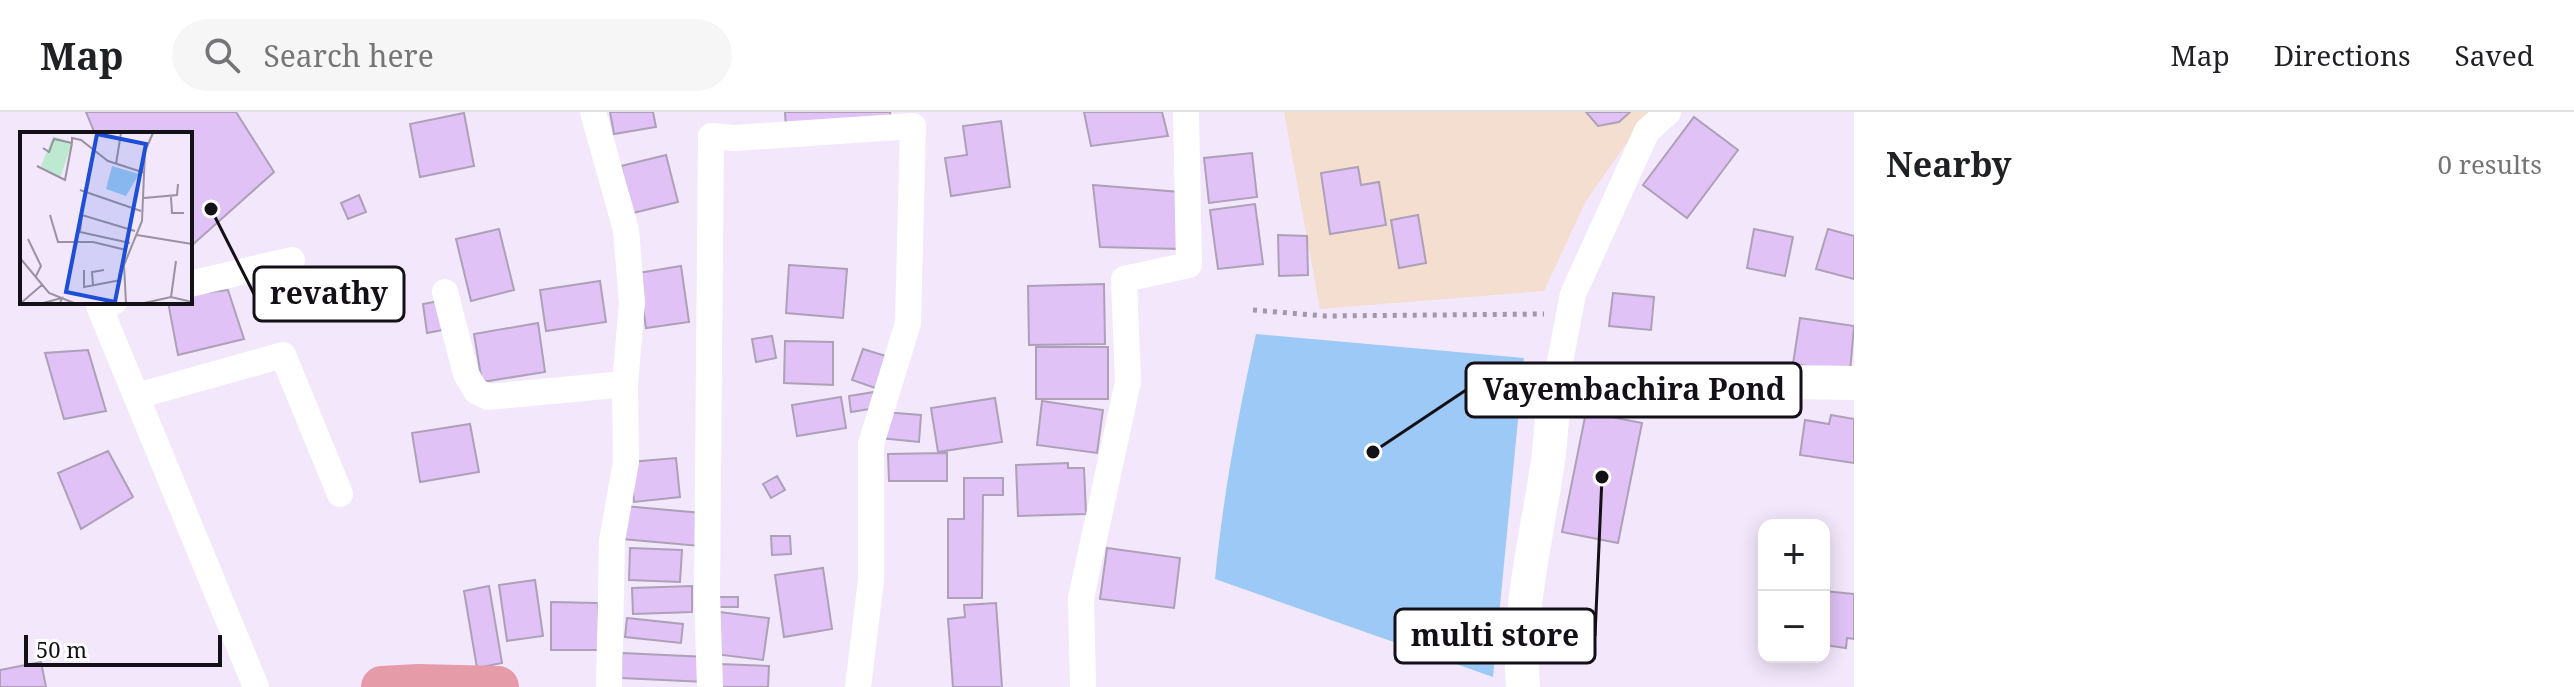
<!DOCTYPE html>
<meta charset="utf-8">
<style>
:root{--surface:#fff;--page:#f6f6f6;--text:#202124;--muted:#757577;--line:#e0e0e0}
body{margin:0;font-family:"Noto Serif",serif;background:var(--page);color:var(--text)}
.controls{position:absolute;right:24px;bottom:24px;display:grid;overflow:hidden;border-radius:16px;box-shadow:0 4px 20px #0003}
.controls button{width:72px;height:72px;display:grid;place-items:center;padding:0;border:0;border-bottom:2px solid var(--line);background:var(--surface);color:var(--text);font:40px sans-serif}
.scale{position:absolute;left:24px;bottom:20px;width:198px;box-sizing:border-box;padding-left:8px;border:4px solid #141018;border-top:0;font-size:22px;line-height:28px;white-space:nowrap;color:#141018;-webkit-text-stroke:6px #fff;paint-order:stroke}
.list{margin:0;padding:0;list-style:none}
h2{display:flex;justify-content:space-between;align-items:center;height:104px;margin:0;padding:0 32px;font-size:34px}
h2 small{font-size:26px;font-weight:400;color:var(--muted)}
.icon{flex:none;width:44px;height:44px;fill:none;stroke:currentColor;stroke-width:2;stroke-linecap:round;stroke-linejoin:round}
.map{position:relative;flex:none;width:1854px;height:575px;overflow:hidden}
header{display:flex;align-items:center;gap:48px;box-sizing:border-box;height:112px;padding:0 40px;background:var(--surface);border-bottom:2px solid var(--line)}
header strong{font-size:38px}
nav{display:flex;gap:44px;margin-inline-start:auto;font-size:28px}
.search{width:560px;height:72px;background:var(--page);display:flex;align-items:center;gap:20px;box-sizing:border-box;padding:0 28px;border-radius:44px;color:var(--muted);font-size:30px}
main{display:flex}
aside{flex:1;background:var(--surface)}
.map>svg:first-child{display:block}
</style>
<header>
<strong>Map</strong>
<div class="search"><svg class="icon" aria-label="search" viewBox="0 0 24 24"><circle cx="10" cy="10" r="6"/><path d="M15 15l6 6"/></svg>Search here</div>
<nav><a>Map</a><a>Directions</a><a>Saved</a></nav>
</header>
<main>
<div class="map">
<svg width="1854" height="575" viewBox="0 0 1854 575">
<rect width="100%" height="100%" fill="#f3e7fc"/>
<path fill="#f3ded0" d="M1284,0H1654L1628,29L1586,89L1544,179L1320,197Z"/>
<path fill="#9cc9f5" d="M1256,222L1524,246L1493,565L1215,467C1223,384 1238,303 1256,222Z"/>
<path fill="#e0c2f7" stroke="#ada0b7" stroke-width="2" d="M86,0H236L274,60L190,135V22H95Z
M610,0H653L656,15L614,22Z
M785,0H890L891,10L786,17Z
M1084,0H1162L1168,24L1091,34Z
M1586,0H1630L1619,10L1598,14Z
M464,1L474,54L420,65L410,12Z
M1694,5L1738,38L1687,106L1643,73Z
M1001,9L1010,75L951,84L945,46L967,43L963,14Z
M1252,41L1257,85L1209,91L1204,46Z
M666,43L678,90L633,101L621,54Z
M1358,55L1361,73L1379,70L1386,113L1330,122L1321,61Z
M1093,73L1180,80L1179,137L1100,135Z
M359,83L366,100L348,107L341,91Z
M1255,92L1263,152L1218,157L1210,98Z
M1418,103L1426,151L1399,156L1391,108Z
M499,117L514,178L471,189L456,127Z
M1754,117L1793,125L1785,164L1747,156Z
M1828,117L1854,124V167L1816,157Z
M1278,123L1307,124L1308,163L1279,164Z
M789,153L847,157L843,206L786,201Z
M681,154L689,210L646,216L638,161Z
M600,169L606,210L546,219L540,178Z
M1104,172L1105,232L1029,233L1028,174Z
M228,178L244,227L178,243L168,190H190V182Z
M1613,181L1654,185L1651,218L1609,214Z
M439,189L443,218L427,221L423,192Z
M1800,206L1854,214L1850,260L1793,252Z
M538,211L545,260L482,270L474,222Z
M772,224L776,246L756,250L752,227Z
M785,229L833,230V273L784,271Z
M1036,235H1108V287H1036Z
M863,237L892,246L881,278L852,268Z
M88,238L106,299L64,307L45,241Z
M874,280L876,296L851,300L849,284Z
M841,285L846,316L797,324L792,293Z
M995,286L1002,330L938,340L931,296Z
M1042,289L1103,298L1097,341L1037,333Z
M883,300L921,303L919,330L880,326Z
M1586,300L1642,311L1618,431L1562,420Z
M1831,303L1854,307V351L1800,343L1805,308L1829,312Z
M470,312L479,360L420,370L412,321Z
M108,339L133,385L81,417L58,361Z
M947,341V369H889L888,342Z
M676,346L680,385L634,390L630,350Z
M1068,351V356H1084L1086,402L1018,404L1016,353Z
M777,364L785,378L771,386L763,372Z
M964,366H1003V383H983L982,486H948V407H964Z
M624,394L702,401L700,434L622,427Z
M771,424H790L791,442L772,443Z
M630,436L682,438L680,470L629,468Z
M1107,436L1180,446L1174,496L1100,487Z
M823,456L832,517L784,525L775,463Z
M535,468L543,524L507,529L499,473Z
M489,474L502,551L477,556L464,479Z
M692,474V500L633,502L632,476Z
M1824,479L1854,482V527L1847,526L1846,536L1824,533Z
M716,485H738V495H715Z
M551,490L598,491V538H551Z
M996,491L1002,575H953L948,507L965,505L964,493Z
M719,500L769,506L763,548L714,542Z
M627,506L683,512L681,531L625,525Z
M622,541L707,545L705,570L621,566Z
M41,550L46,575H0V558Z
M719,552L769,554L768,575H718Z"/>
<g fill="none" stroke-linecap="round" stroke-linejoin="round">
<path stroke="#a198a8" stroke-width="5" stroke-dasharray="4 6" stroke-linecap="butt" d="M1253,198L1325,204L1544,202"/>
<path stroke="#fff" stroke-width="26" d="M593,0L626,118L632,191L625,272L626,350L612,429L609,575
M190,172L292,148
M445,180L466,262L476,279L488,285L625,272
M114,190L99,194L256,575
M1554,281L1573,182L1647,19L1668,0
M137,284L283,243L340,382
M710,575L707,481L711,24L734,26L913,14L908,211L871,332V468L858,575
M1083,575L1081,486L1128,270L1124,167L1189,153L1186,0"/>
<path stroke="#fff" stroke-width="34" d="M1523,575C1517,499 1537,424 1548,349C1551,326 1552,303 1554,281L1575,285L1661,281L1736,269L1854,271"/>
<path stroke="#e59ba8" stroke-width="42" d="M382,575L419,573L498,575"/>
</g>
<g transform="translate(20 20)">
<rect width="172" height="172" fill="#f3e7fc"/>
<path d="M33,4L52,11L40,46L21,34Z" fill="#bce9d0"/>
<path d="M92,34L119,42L106,64L86,57Z" fill="#9cc9f5"/>
<path fill="none" stroke="#9a91a1" stroke-width="2" d="M52,11V6L61,8L88,29L125,41M23,16L29,20L34,7L52,11M96,32L101,1M17,34L45,48L52,11M60,58L121,79M151,65L152,81H164M124,66L157,63L158,52M30,83L38,110H73L106,118M117,103L172,112M8,107L21,134L16,144M110,111L60,100L62,83L115,99M0,126L29,161L54,171M64,138V155L101,148M73,153L72,140L84,138M151,165L156,129M1,171L23,152M23,171L42,166L40,171M106,171L104,133L122,89L125,19L133,1M124,171L151,165L172,170"/>
<path fill="#1d4ed8" fill-opacity="0.15" stroke="#1d4ed8" stroke-width="4" d="M77,2L126,12L95,170L46,160Z"/>
<rect width="172" height="172" fill="none" stroke="#141018" stroke-width="4"/>
</g>
<path fill="none" stroke="#141018" stroke-width="3" d="M211 97L254 182M1373 340L1466 278M1602 365L1595 524"/>
<g fill="#141018" stroke="#fff" stroke-width="3">
<circle cx="211" cy="97" r="8"/>
<circle cx="1373" cy="340" r="8"/>
<circle cx="1602" cy="365" r="8"/>
</g>
<g fill="#fff" stroke="#141018" stroke-width="3">
<rect x="254" y="155" width="150" height="54" rx="8"/>
<rect x="1466" y="251" width="335" height="54" rx="8"/>
<rect x="1395" y="497" width="200" height="54" rx="8"/>
</g>
<g font-size="30" text-anchor="middle" font-weight="bold" fill="#141018">
<text x="329" y="192">revathy</text>
<text x="1634" y="288">Vayembachira Pond</text>
<text x="1495" y="534">multi store</text>
</g>
</svg>
<div class="controls">
<button>+</button>
<button>−</button>
</div>
<div class="scale">50 m</div>
</div>
<aside>
<h2>Nearby<small>0 results</small></h2>
<ul class="list">
</ul>
</aside>
</main>
